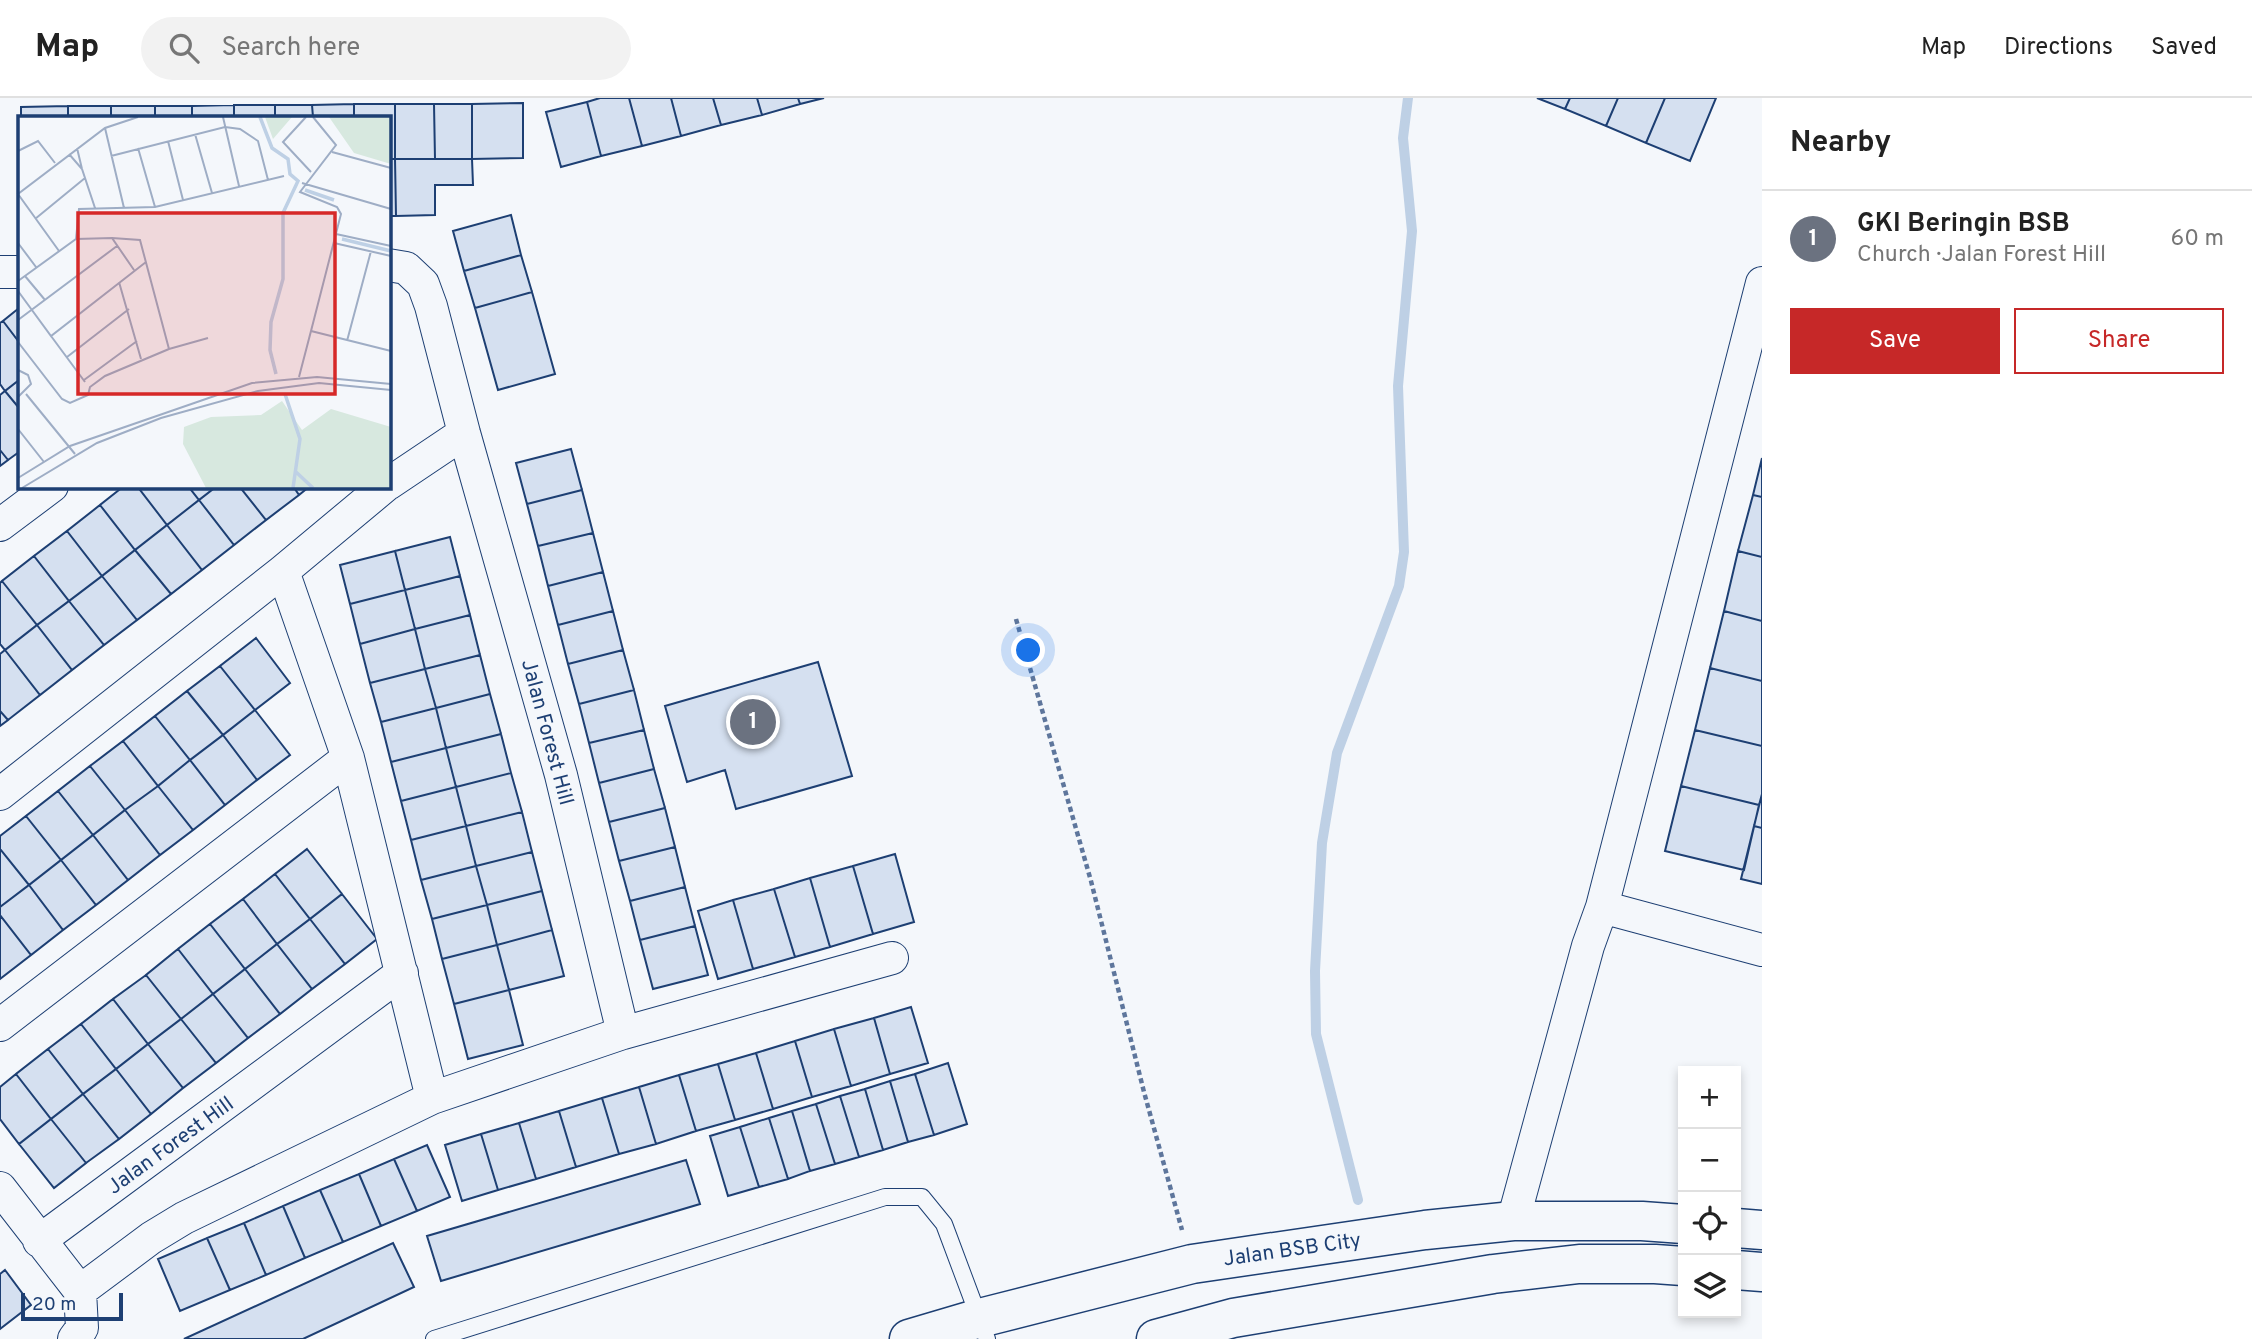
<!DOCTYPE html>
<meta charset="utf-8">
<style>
:root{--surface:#fff;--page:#f2f2f2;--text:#222;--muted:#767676;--line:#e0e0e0;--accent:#c62828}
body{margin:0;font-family:Overpass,sans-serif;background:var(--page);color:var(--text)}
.controls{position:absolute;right:21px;bottom:21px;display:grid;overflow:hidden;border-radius:0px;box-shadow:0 4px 10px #0003}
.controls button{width:63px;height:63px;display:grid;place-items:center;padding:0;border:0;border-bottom:2px solid var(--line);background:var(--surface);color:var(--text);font:35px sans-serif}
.scale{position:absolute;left:21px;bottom:18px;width:102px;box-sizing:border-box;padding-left:7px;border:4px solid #1d3f73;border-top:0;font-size:19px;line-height:24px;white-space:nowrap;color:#1d3f73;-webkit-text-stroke:5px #f4f7fb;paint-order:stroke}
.you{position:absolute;left:1029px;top:553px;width:24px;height:24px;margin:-18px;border:5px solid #fff;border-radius:50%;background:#1a73e8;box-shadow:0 0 0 10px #1a73e833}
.badge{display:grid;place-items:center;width:46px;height:46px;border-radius:50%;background:var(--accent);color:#fff;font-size:23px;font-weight:700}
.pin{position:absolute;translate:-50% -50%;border:4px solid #fff;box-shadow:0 2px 7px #0006}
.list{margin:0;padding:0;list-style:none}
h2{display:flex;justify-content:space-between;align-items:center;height:91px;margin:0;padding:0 28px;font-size:30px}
h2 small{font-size:23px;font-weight:400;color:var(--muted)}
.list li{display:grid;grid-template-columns:46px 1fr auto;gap:21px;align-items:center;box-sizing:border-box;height:98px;padding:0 28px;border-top:2px solid var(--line)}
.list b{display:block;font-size:26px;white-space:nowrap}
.list p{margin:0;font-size:23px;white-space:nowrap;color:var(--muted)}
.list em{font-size:23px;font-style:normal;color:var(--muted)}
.actions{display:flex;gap:14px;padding:21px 28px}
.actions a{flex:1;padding:16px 0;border:2px solid var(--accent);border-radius:0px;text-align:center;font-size:24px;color:var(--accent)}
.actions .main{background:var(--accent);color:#fff}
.icon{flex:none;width:38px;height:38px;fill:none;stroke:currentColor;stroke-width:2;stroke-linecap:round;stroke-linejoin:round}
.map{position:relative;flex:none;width:1762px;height:1241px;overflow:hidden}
header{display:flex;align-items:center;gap:42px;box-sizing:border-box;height:98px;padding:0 35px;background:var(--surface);border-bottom:2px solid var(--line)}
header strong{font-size:33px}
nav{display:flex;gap:38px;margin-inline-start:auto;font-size:24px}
.search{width:490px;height:63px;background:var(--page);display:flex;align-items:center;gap:18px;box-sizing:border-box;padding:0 24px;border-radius:38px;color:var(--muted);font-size:26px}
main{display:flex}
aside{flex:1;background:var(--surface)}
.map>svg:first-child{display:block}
</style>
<header>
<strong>Map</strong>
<div class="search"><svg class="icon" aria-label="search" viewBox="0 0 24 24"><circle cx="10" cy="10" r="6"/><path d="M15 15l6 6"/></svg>Search here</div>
<nav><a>Map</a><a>Directions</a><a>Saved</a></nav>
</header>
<main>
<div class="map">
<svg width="1762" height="1241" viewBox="0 0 1762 1241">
<rect width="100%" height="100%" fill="#f4f7fb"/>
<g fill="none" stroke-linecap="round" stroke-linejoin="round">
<path stroke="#bed0e5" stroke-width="10" d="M1358,1102L1316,936L1315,873L1322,745L1337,655L1399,488L1404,454L1398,288L1412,133L1403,40L1408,0"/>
</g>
<path fill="#d5e0f0" stroke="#1d3f73" stroke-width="2" d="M600,0H629L642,48L601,58L587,4Z
M629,0H671L681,38L642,48Z
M671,0H713L721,27L681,38Z
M713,0H757L762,17L721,27Z
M757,0H798L800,6L762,17Z
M798,0H824L800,6Z
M1537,0H1570L1565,11Z
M1570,0H1618L1606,28L1565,11Z
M1618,0H1665L1646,45L1606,28Z
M1665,0H1716L1690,63L1646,45Z
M587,4L601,58L561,69L546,14Z
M523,5V60L472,61V6Z
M354,6H395V61H388V19H354Z
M354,6V19H313L312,7Z
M395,6H434L435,61H395Z
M434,6H472V61H435Z
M234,7H275V19H234Z
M234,7V19H192V8Z
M275,7H312L313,19H275Z
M68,8H111V19H68Z
M68,8V19H21V9Z
M111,8H155V19H111Z
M155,8H192V19H155Z
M388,61H395L396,118H388Z
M395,61H472L473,87H435V117L396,118Z
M511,117L521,157L464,173L453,133Z
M521,157L532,194L475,210L464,173Z
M532,194L555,276L498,292L475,210Z
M19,210V244L3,223Z
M3,223L19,244V282L5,293L0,286V225Z
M19,282V310L5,293Z
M5,293L19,310V354L8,362L0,352V297Z
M571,351L582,392L527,406L516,365Z
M0,352L8,362L0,368Z
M1762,360V399L1753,397Z
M124,388H137L167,427L135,452L100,407Z
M137,388H188L199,402L167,427Z
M188,388H217L199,402Z
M217,388H239L266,422L234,447L199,402Z
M239,388H293L299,397L266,422Z
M293,388H310L299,397Z
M582,392L593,435L538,448L527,406Z
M1753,397L1762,399V459L1738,453Z
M199,402L234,447L202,472L167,427Z
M100,407L135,452L102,478L67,433Z
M167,427L202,472L171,496L135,452Z
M67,433L102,478L69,503L34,458Z
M593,435L603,474L548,488L538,448Z
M450,439L460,478L405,492L395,453Z
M135,452L171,496L137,522L102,478Z
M395,453L405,492L350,506L340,467Z
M1738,453L1762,459V523L1724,513Z
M34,458L69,503L37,527L2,483Z
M603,474L613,513L558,527L548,488Z
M102,478L137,522L104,547L69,503Z
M460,478L470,517L415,531L405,492Z
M2,483L37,527L5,552L0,546V485Z
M405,492L415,531L360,546L350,506Z
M69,503L104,547L72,572L37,527Z
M613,513L623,552L568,566L558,527Z
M1724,513L1762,523V583L1710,570Z
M470,517L480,557L425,571L415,531Z
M37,527L72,572L40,597L5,552Z
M415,531L425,571L370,585L360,546Z
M256,540L290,585L255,612L220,568Z
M5,552L40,597L8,622L0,613V556Z
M623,552L634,592L579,606L568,566Z
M480,557L490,596L436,610L425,571Z
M818,564L852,678L736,711L725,672L687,684L665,608Z
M220,568L255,612L223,637L187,593Z
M1710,570L1762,583V648L1695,632Z
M425,571L436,610L381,624L370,585Z
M634,592L644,632L589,645L579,606Z
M187,593L223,637L190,662L155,618Z
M490,596L501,636L446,650L436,610Z
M436,610L446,650L391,664L381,624Z
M255,612L290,657L257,682L223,637Z
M0,613L8,622L0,628Z
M155,618L190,662L158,688L123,643Z
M644,632L654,671L599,685L589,645Z
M1695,632L1762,648V696L1759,707L1681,688Z
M501,636L511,675L456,689L446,650Z
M223,637L257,682L225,707L190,662Z
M123,643L158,688L125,712L90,668Z
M446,650L456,689L401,703L391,664Z
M190,662L225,707L193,732L158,688Z
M90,668L125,712L93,737L58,693Z
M654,671L665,710L609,724L599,685Z
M511,675L522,714L466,728L456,689Z
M158,688L193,732L160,757L125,712Z
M1681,688L1759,707L1744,772L1665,753Z
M456,689L466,728L411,742L401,703Z
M58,693L93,737L61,762L26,718Z
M1762,696V730L1754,728Z
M665,710L675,749L619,763L609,724Z
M125,712L160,757L128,782L93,737Z
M522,714L532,754L476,768L466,728Z
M26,718L61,762L29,787L0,751V738Z
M466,728L476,768L421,782L411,742Z
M1754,728L1762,730V786L1741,781Z
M93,737L128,782L96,807L61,762Z
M675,749L685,789L630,803L619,763Z
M0,751L29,787L0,809Z
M307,751L342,796L310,821L275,776Z
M532,754L542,793L487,807L476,768Z
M895,756L914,824L873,836L853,768Z
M61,762L96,807L63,832L29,787Z
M476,768L487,807L432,821L421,782Z
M853,768L873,836L830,849L810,780Z
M275,776L310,821L277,846L243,801Z
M810,780L830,849L795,859L774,791Z
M29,787L63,832L31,857L0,817V809Z
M685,789L695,828L640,842L630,803Z
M774,791L795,859L753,871L733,802Z
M542,793L552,832L497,847L487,807Z
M342,796L377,841L345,866L310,821Z
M243,801L277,846L245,871L210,826Z
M733,802L753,871L718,881L698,813Z
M487,807L497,847L442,861L432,821Z
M0,817L31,857L0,881Z
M310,821L345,866L312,891L277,846Z
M210,826L245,871L213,896L178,851Z
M695,828L708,877L653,891L640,842Z
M552,832L564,878L509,892L497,847Z
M277,846L312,891L280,916L245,871Z
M497,847L509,892L454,906L442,861Z
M178,851L213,896L181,921L146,877Z
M245,871L280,916L248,940L213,896Z
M146,877L181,921L148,946L113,901Z
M509,892L523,947L468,961L454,906Z
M213,896L248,940L216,965L181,921Z
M113,901L148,946L116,971L81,926Z
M911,909L928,965L890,976L874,920Z
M874,920L890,976L851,988L834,931Z
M181,921L216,965L183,990L148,946Z
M81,926L116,971L83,996L48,951Z
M834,931L851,988L812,999L795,943Z
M795,943L812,999L773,1011L756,955Z
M148,946L183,990L151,1016L116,971Z
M48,951L83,996L51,1021L16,976Z
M756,955L773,1011L735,1022L718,966Z
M948,965L967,1026L934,1037L915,976Z
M718,966L735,1022L696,1033L679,977Z
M116,971L151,1016L119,1041L83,996Z
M16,976L51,1021L19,1046L0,1021V989Z
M915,976L934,1037L908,1044L890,983Z
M679,977L696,1033L656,1046L639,989Z
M890,983L908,1044L883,1052L865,991Z
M639,989L656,1046L619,1056L602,1000Z
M865,991L883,1052L859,1059L840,998Z
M83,996L119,1041L86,1065L51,1021Z
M840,998L859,1059L835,1066L816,1006Z
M602,1000L619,1056L576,1069L559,1013Z
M816,1006L835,1066L810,1073L792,1013Z
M559,1013L576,1069L536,1081L519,1025Z
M792,1013L810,1073L788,1081L769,1020Z
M769,1020L788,1081L759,1089L740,1029Z
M51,1021L86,1065L54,1090L19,1046Z
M519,1025L536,1081L498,1092L481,1036Z
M740,1029L759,1089L728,1098L710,1038Z
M481,1036L498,1092L462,1103L445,1047Z
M427,1047L450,1099L417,1113L394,1061Z
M394,1061L417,1113L381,1128L359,1076Z
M686,1062L700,1106L441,1183L427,1138Z
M359,1076L381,1128L343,1144L320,1092Z
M320,1092L343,1144L305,1160L283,1108Z
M283,1108L305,1160L266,1177L244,1125Z
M244,1125L266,1177L230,1192L207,1140Z
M207,1140L230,1192L180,1213L158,1161Z
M393,1145L414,1189L303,1241H184Z
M5,1172L31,1207L0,1231V1176Z"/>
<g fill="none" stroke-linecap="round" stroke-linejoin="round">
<defs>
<path id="service" d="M434,1241L885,1099H922L944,1126L987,1241"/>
<path id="minor" d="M388,167L406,170L423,186L431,208L464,335L561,677L623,935L892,860
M0,174H19
M388,386L464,335
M0,427L52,388
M283,473L348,660L432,1000
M0,696L283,473L385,388
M1602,809L1762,185
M0,927L348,660
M0,1090L80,1193L82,1230L74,1241
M1513,1123L1588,848L1602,809L1762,852
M39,1143L402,875
M80,1193L151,1140L184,1120L432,1000L623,935"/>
<path id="tertiary" d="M1736,1130L1762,1132
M1736,1172L1762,1174
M909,1241L980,1220L1192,1166L1425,1132L1513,1123H1642L1683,1126
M1156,1241L1233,1220L1493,1176L1579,1166H1655L1683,1168"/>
</defs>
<use href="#service" stroke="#1d3f73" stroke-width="18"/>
<use href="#minor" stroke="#1d3f73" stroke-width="34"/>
<use href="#tertiary" stroke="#1d3f73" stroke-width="41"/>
<path stroke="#5e769c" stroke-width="4.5" stroke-dasharray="5 3.5" stroke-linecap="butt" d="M1016,521L1091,783L1144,994L1182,1132"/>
<use href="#service" stroke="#f4f7fb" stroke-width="16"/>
<use href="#minor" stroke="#f4f7fb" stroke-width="32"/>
<use href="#tertiary" stroke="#f4f7fb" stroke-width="38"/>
</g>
<g text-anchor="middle" stroke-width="5" stroke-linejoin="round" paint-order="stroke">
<g font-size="21" fill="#1d3f73" stroke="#f4f7fb">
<text transform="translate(548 634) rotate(75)" y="7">Jalan Forest Hill</text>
<text transform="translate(170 1047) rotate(-36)" y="7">Jalan Forest Hill</text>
<text transform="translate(1292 1151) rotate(-8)" y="7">Jalan BSB City</text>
</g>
</g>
<g transform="translate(18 18)">
<rect width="373" height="373" fill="#f4f7fb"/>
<path d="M247,1H274L255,23ZM311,1H373V48L336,37ZM264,285L284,314L313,293L373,311V372H188L165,328L166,311L193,301L243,299Z" fill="#d7e8df"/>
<path fill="none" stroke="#bed0e5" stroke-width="3.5" d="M242,1L254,32L270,43L272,58L280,65L265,97V163L253,206L252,234L258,258M287,74L316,84M324,123L373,135M267,278L282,323L275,372M278,356L295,372"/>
<path fill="none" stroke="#9eadc5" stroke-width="2" d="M205,1L221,70M288,1L265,26L293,56M87,12L106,92M177,18L194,77M150,25L165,84M59,32L64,53M120,32L137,91M0,35L20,25L37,47M314,36L373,52M51,38L64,53L77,92M93,40L207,11L222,13L240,25L250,64M284,67L373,93M17,103L67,62M318,118L373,130M94,122L122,124L151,233L190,222M58,123L61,93L137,91L266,60M0,127L18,151M316,127L373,140M41,135L0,78L87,12L120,1M7,160L27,184M0,165L58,123L94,122L116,154M101,166L123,243M0,175L33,220L128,146M0,204L99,130M293,215L323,98L319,91L282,76L318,29L295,1M33,220L67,266M329,225L353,135M0,226L44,283L52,287L70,279L72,271L87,260L151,233M49,241L111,193M0,254L10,259L13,268L0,281M281,261L293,215L373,235M66,264L119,225M8,278L57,338M0,313L26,346M0,362L52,330L234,267L299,261L373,268M4,372L79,327L143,302L240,275L301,267L373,274"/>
<path fill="#d62828" fill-opacity="0.15" stroke="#d62828" stroke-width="3.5" d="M60,97H317V278H60Z"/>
<rect width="373" height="373" fill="none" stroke="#1d3f73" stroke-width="3.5"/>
</g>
</svg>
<div class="controls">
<button>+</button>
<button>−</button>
<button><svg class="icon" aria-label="locate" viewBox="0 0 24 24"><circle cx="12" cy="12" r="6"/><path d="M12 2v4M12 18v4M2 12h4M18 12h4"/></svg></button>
<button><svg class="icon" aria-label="layers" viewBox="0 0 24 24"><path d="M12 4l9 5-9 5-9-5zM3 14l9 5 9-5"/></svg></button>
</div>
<div class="scale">20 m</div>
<div class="you"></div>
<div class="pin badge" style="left:753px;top:624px;background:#6b7280">1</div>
</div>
<aside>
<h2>Nearby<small></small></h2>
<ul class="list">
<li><span class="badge" style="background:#6b7280">1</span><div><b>GKI Beringin BSB</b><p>Church · Jalan Forest Hill</p></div><em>60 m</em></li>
</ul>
<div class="actions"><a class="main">Save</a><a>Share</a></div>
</aside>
</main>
